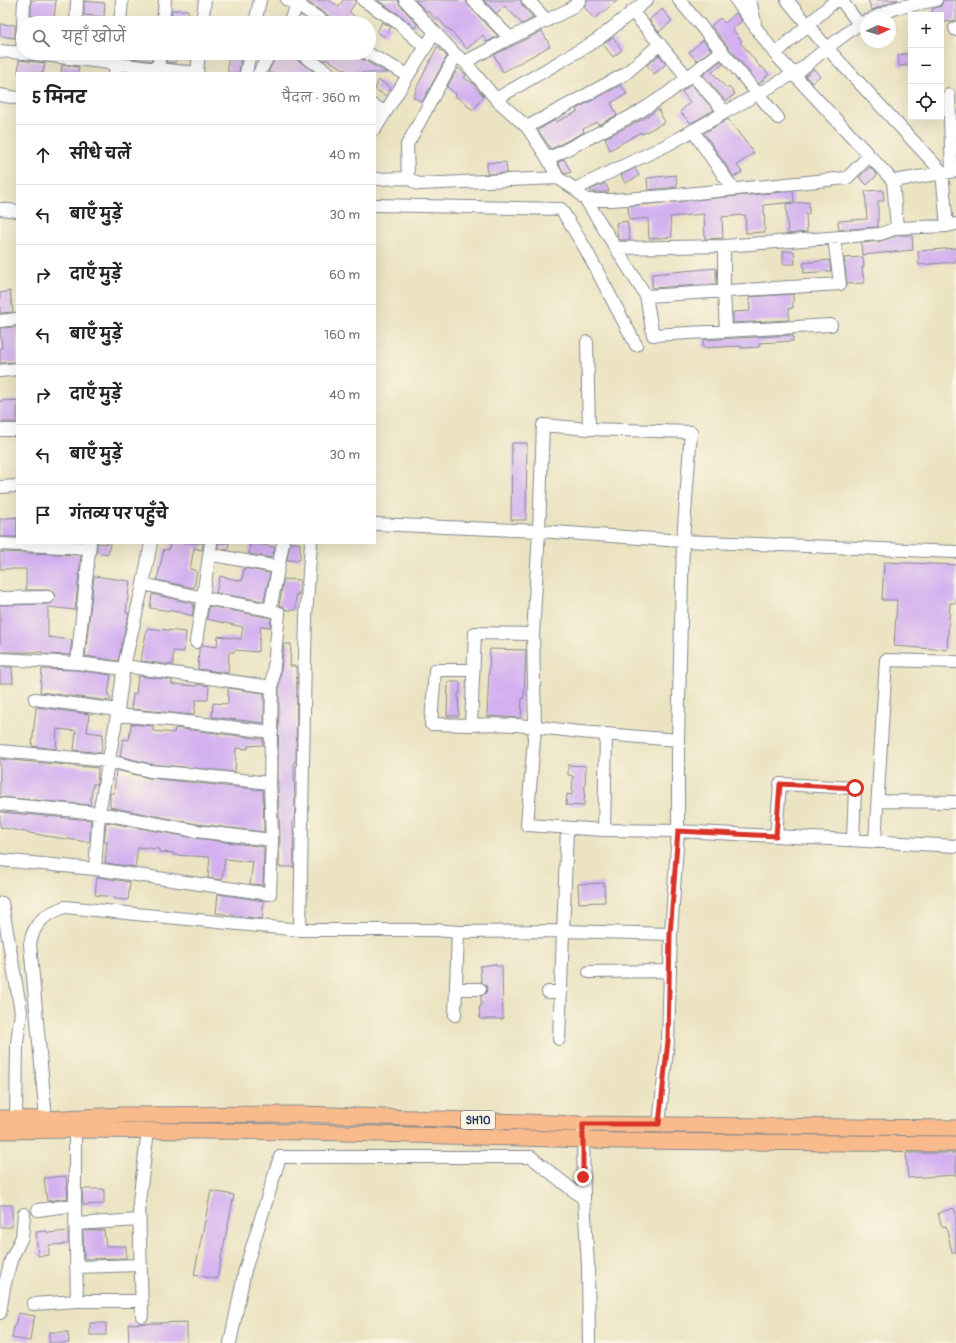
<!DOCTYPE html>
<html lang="hi">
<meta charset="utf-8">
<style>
:root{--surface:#fff;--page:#f6f6f6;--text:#222;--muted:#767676;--line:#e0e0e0}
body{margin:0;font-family:Pangolin,"Playpen Sans Deva",sans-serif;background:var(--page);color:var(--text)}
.controls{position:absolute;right:12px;top:12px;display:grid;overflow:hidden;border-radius:0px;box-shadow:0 4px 16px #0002}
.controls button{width:36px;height:36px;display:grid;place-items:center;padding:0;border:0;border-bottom:1px solid var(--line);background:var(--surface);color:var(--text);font:20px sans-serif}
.compass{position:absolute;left:860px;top:12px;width:36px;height:36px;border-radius:50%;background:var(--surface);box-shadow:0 4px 16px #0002;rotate:86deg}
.stop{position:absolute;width:12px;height:12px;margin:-9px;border:3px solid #d93025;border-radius:50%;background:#fff}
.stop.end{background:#d93025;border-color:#fff;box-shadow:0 1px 4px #0008}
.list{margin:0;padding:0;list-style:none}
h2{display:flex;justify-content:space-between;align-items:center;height:52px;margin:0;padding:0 16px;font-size:17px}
h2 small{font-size:13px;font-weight:400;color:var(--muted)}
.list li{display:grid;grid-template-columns:26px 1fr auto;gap:12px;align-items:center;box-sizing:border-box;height:60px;padding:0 16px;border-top:1px solid var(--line)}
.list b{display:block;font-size:15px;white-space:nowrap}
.list em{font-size:13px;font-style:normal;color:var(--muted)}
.icon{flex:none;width:22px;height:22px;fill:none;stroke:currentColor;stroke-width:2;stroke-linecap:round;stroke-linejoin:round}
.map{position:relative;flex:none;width:956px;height:1343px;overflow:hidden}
.search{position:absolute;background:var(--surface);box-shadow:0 4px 16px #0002;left:16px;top:16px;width:360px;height:44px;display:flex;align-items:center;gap:10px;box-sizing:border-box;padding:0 14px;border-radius:22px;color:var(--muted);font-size:15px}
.panel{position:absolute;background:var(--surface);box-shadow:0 4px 16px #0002;left:16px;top:72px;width:360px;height:472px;border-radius:0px}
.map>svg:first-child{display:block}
</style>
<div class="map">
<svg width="956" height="1343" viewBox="0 0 956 1343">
<rect width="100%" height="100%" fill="#fcf5e5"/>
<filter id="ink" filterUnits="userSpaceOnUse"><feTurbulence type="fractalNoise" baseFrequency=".025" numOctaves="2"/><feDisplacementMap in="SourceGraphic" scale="8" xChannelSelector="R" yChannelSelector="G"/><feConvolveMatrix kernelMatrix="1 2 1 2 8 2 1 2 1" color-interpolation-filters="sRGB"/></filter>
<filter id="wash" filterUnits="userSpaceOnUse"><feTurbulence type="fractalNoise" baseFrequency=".012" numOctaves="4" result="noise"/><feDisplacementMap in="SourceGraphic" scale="16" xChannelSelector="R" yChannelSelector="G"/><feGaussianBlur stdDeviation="0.9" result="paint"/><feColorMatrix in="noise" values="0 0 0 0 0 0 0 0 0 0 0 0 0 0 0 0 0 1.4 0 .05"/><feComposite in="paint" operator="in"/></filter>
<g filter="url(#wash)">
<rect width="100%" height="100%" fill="#ebe3c1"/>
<g id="blocks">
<path fill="#d3b1f0" d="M31,0H56L54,19L31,16Z
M308,0H329L339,7L343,0H356V2L349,12L363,23H333L330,17L308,2Z
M377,0H398L400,5L417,24L415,28L401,16Z
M415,0H466L468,5L498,36L487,42L483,35L467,49L448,28L447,29L438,18L436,20L428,11L427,12Z
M483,0H521L522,5L534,18L522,24L505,6L497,14Z
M587,0H618L594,19L584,7Z
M868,0H898L872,10Z
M949,0H956V20L941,23V15H933L932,9L941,6L943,1Z
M84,1L105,3L104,17L84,15Z
M662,9L672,21L659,32L649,20Z
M172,10H188V21H171Z
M736,13L742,21L732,29L742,41L740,42L761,68L762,67L769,74L759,84L711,26L720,18L725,23Z
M382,22L391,27L385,37L377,32Z
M0,24L15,25V38L0,36Z
M542,31L550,46L503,72L494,55Z
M613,37L622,50L613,57L603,44Z
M703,40L711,50L697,61L689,52Z
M437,47L447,56L422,102L413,97L416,92L415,91Z
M124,53H152V61L124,57Z
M167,53H176L175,63L166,62Z
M228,53H242L239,73H228Z
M277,53H293L296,59L316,73H268Z
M313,53H355L363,60L388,73H351L326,59L325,61Z
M911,53V65L899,66L898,55Z
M659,55L666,64L654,74L647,65Z
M19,60L45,63L43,73H18Z
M720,61L723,64L712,72L727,89L729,87L735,94L726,101L703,75Z
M62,65L79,67L78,73H61Z
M458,68L466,75L464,78L474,84L475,87L484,96L473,110L466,105L467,104L455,96L456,94L447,87Z
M814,69L820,76L812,83L805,76Z
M379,80L391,88L386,96L375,89Z
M691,84L714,110L691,123L680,112L690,102L682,92Z
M621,85L627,94L611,103L617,115L598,125L597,122L583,129L584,132L551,149L538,130L555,120L556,122L577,112L576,109Z
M658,109L665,122L642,134L641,132L610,150L605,138L643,119Z
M728,119L754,153L737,165L742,172L734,177L704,133Z
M564,159L571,172L566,174L564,173L558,162Z
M506,162L507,173L487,174V163Z
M870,167L877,175L867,185L859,177Z
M635,168L639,176L625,183L621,175Z
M676,175L677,187L648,190L647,178Z
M605,183L609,191L606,192H591L590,190Z
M883,190L884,201H878V227L839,230L838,221L867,219L865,191Z
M793,191L794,202L764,205L765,232L746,233L745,215L722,217L723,238L705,239L704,214L670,217L672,237L649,239L648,218L629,220L628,206Z
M809,202V214H806L807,232L788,234L786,204Z
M627,221L630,240H620L618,237L616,223Z
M898,235H912L913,250L862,255L861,243L881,241Z
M956,248V262L919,265L918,251Z
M783,251H794L795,264H783Z
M863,257L864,267H862L864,283L847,284L844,258Z
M829,260L831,271L804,273L803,263Z
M716,268V284L652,288V274Z
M10,291L13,312L0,313V293Z
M793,294V308H789V320L733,323V312L750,311L749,297Z
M17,327V362L0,363V348H2L0,328Z
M793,335V341L759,343V347L741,348V346L703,348V340Z
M17,400V422H0V401Z
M512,443H527L526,520H511Z
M17,517V537H0V519Z
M97,543L110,544L108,554L97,552Z
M170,543H203L202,550L194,548L190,569L197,571L194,588L157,580L164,549L169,550Z
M218,543H229L228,550L218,548Z
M250,543L275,547L272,558L249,554Z
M290,543H300V560H287Z
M0,552L81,555L75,610L48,607V637L72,640L70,655L43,654V652H0V605L48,604L52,603L55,597L54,593L48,590H26V569H0Z
M884,562L956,565V603H950L947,650L894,646L897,600H882Z
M244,568L270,573L264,601L216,593L220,576L242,581Z
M94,576L130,581L126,613H129L118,661L85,656Z
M284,579L300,580L299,595L296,594V610H286L284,607L279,605Z
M152,594L194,604L192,616L179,612L150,608Z
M209,606L271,618L270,627L261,626L258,652L235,650L234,652H229L228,673L198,669L199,649L202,645L217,647L218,636L241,639L243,627L207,619Z
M147,628L186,632L184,652L173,651V665L141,661Z
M284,644H291L290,666H296L297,690L296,762H294L295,809L294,820H293L294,867H279L280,840L278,783L279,687Z
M490,649L526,650L524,698H522L521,718L487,716Z
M0,667H12L13,683H0Z
M42,669L76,670L111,675L108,696L110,697V701L40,692Z
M138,676L172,680V684L197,686V684L209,686L208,700H196L194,715L131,709L133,694H136Z
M448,682H460V693H458L459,716H447Z
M228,688L264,693V723L212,717L213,703L228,704Z
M36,707L89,714L87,732L103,734L101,753L74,750L76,731L57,729L56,749L32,746Z
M131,724L153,726V731L174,733L175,728L263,739V745L248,746V749L236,748L235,772L151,764L120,756L123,739L129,740Z
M0,759L98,768L97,784H93L90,805L0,797Z
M568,765L586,766L584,806L566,805L567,794L572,795L573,776L568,775Z
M116,770L149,778L263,790L264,832L197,824L110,807V793H114Z
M0,812L91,820L90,840L88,842L45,836L0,827Z
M106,822L195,838L264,847L263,885L250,884L253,862L225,859L222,880L208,878L210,857L174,855V853L159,852V849L138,847L135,867L105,863L107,842H104Z
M97,877L130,882L128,900L115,899V897L95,895Z
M604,883L605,902L579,903L578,884Z
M218,894L264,901L262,919L216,913Z
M496,964V966H502L503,1019H480L479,1007H481V996L486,993L487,989L486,985L481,982L480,966Z
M906,1153H956V1175L908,1178Z
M66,1176L68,1198L47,1201L44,1178Z
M82,1189H104V1204L83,1205Z
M211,1191L234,1195L217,1279L194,1275Z
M0,1205H12V1227H0Z
M954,1208L956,1215V1252H952L946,1226L942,1227L938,1213Z
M104,1230L106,1246H126V1258L84,1259L83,1231Z
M47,1231L48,1233L68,1231V1244L49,1245V1255L38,1256L36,1232Z
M18,1313L35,1316L32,1326L30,1341L12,1338L14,1326H15Z
M187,1322V1343H129L128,1324Z
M90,1323H106V1335H90Z
M49,1332H68L69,1343H49Z"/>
</g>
</g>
<g filter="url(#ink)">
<use href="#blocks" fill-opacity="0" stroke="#838990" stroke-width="1"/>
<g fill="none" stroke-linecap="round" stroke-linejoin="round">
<defs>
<path id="minor" d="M287,0L298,5L326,23
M363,0L397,22L425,47
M405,0L456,55L465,62L496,99L527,127L548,159L558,178L575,189L586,200L646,296L653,335L831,325
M473,0L510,38
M528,0L547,21
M679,0L778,118
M736,0L775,54L893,181
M750,0L755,22
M787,0L827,48L942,172L947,226
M841,0L859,24
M632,11L687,77
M873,18L896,8L936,0
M23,23L24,0
M76,23L77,0
M120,23L122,0
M163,23L165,0
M202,23L205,0
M255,23L260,0
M288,23L301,0
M955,28L956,30
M0,51L23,53
M22,53L23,24
M26,53C83,59 140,68 197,73
M300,53L329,73
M367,53L408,75
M775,54L836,0
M465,62L510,38L572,8L580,0
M158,70L160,53
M115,73L117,53
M197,73L199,53
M246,73L250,53
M259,73L270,53
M692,74L725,112
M794,75L827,48L859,24L866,21
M0,95L17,98
M949,95L952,171
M496,99L597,40L647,0
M375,106L385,113
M527,127L625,74L660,44
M375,129L435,32
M693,131L733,189
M548,159L639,112L668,93L721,51
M408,178L407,145L456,55
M375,179L408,178L418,184L558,178
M575,189L669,144L793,74
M586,200H611L666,196L847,178L869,156
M375,205L561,209L585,248L636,345
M0,209L17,211
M897,228L893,181L956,171
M724,246V292L726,331
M616,248L724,246L880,234L897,228L947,226L956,224
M646,296L840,284L834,238
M0,321L17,319
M587,342L589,429
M0,371L17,369
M0,430H17
M0,487L17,486
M375,524L539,531L683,541L956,552
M0,544L89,548
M209,554L278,567
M0,598L48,597
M270,610L283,543
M533,634L475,633L471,725C508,722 544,728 581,732C613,735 645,737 678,740
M196,642L211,543
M0,659L77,663L124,669
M77,663L90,543
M124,666L272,687
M35,699L118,710
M117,715L171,720L272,732
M471,725L431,724L435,670H473
M0,751L109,761L150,771L196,775L270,783
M878,801L956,802
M0,804L99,813L196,831L272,840
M604,830L606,734
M776,836L780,784L855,788L853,840
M875,842L886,660L956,662
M0,860L95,869L270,894L272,840L270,783L272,687L279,613L270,610L199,597L143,584
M95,869L99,813L118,710L124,666L143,584L151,543
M2,903L21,1012L17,1043L16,1119
M300,930L305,655L306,617L311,543
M589,972L670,971
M457,989H480
M548,992H561
M455,1015L458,932
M559,1039L567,828
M46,1119L30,944C34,922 45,914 65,907L300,930H436L458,932L564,931L671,934
M659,1124L668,1041L671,934L678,831V740L683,541L691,432L589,429L543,425L539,531L533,634L535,727L527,825L604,830L678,831L776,836L956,846
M75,1130V1205L77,1301
M583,1132L584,1199L588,1266L589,1343
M38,1210L75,1205
M75,1224L139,1220
M76,1267L141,1265
M33,1304L77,1301H141
M0,1313L4,1287L11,1260L22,1237L24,1214
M142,1316L139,1201L148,1131
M230,1343L245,1270L280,1157H531L584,1199"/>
<path id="major" d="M0,1118L46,1119L122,1115L303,1114L579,1124L956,1128
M0,1131L75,1130L309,1132L622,1141L956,1144"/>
</defs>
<use href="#minor" stroke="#838990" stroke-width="14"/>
<use href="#major" stroke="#838990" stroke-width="17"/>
<use href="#minor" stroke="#fff" stroke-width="12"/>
<use href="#major" stroke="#fabb8c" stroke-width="15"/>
</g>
</g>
<g fill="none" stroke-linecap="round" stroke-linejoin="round" filter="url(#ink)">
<path stroke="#d93025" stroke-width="5" d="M583,1177V1124H659L668,1041L670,934L678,831L776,836L780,784L855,788"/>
</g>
<g text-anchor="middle" stroke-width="3" stroke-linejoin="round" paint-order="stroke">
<rect fill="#fcf5e5" stroke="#5e6a86" stroke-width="1" x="461" y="1111" width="34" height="18" rx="3"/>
<g font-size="11" font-weight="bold" fill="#1b2f5e">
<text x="478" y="1124">SH10</text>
</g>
</g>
</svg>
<div class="controls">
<button>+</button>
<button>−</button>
<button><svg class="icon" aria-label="locate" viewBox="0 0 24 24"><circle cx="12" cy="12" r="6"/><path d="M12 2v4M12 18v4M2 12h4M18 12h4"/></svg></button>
</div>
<svg class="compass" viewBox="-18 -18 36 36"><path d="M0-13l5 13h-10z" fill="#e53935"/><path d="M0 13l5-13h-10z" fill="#767676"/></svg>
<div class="stop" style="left:855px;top:788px"></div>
<div class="stop end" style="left:583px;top:1177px"></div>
<div class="search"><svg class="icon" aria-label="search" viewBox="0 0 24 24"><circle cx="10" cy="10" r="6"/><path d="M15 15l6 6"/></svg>यहाँ खोजें</div>
<section class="panel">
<h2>5 मिनट<small>पैदल · 360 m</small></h2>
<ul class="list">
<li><svg class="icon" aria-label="ahead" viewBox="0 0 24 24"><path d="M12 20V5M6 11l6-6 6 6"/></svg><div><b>सीधे चलें</b></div><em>40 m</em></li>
<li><svg class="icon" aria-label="left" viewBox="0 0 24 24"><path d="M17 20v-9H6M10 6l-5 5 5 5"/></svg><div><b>बाएँ मुड़ें</b></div><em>30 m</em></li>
<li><svg class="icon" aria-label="right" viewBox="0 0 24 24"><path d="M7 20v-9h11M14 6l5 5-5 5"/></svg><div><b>दाएँ मुड़ें</b></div><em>60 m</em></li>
<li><svg class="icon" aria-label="left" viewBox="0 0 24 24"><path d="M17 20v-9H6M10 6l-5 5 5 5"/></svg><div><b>बाएँ मुड़ें</b></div><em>160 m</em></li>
<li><svg class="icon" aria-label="right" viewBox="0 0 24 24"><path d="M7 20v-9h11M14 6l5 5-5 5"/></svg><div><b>दाएँ मुड़ें</b></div><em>40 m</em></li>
<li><svg class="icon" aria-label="left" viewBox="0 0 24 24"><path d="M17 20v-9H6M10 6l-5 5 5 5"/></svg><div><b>बाएँ मुड़ें</b></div><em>30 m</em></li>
<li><svg class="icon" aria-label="arrive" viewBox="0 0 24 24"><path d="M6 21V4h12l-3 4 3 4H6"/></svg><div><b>गंतव्य पर पहुँचे</b></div></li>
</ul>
</section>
</div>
